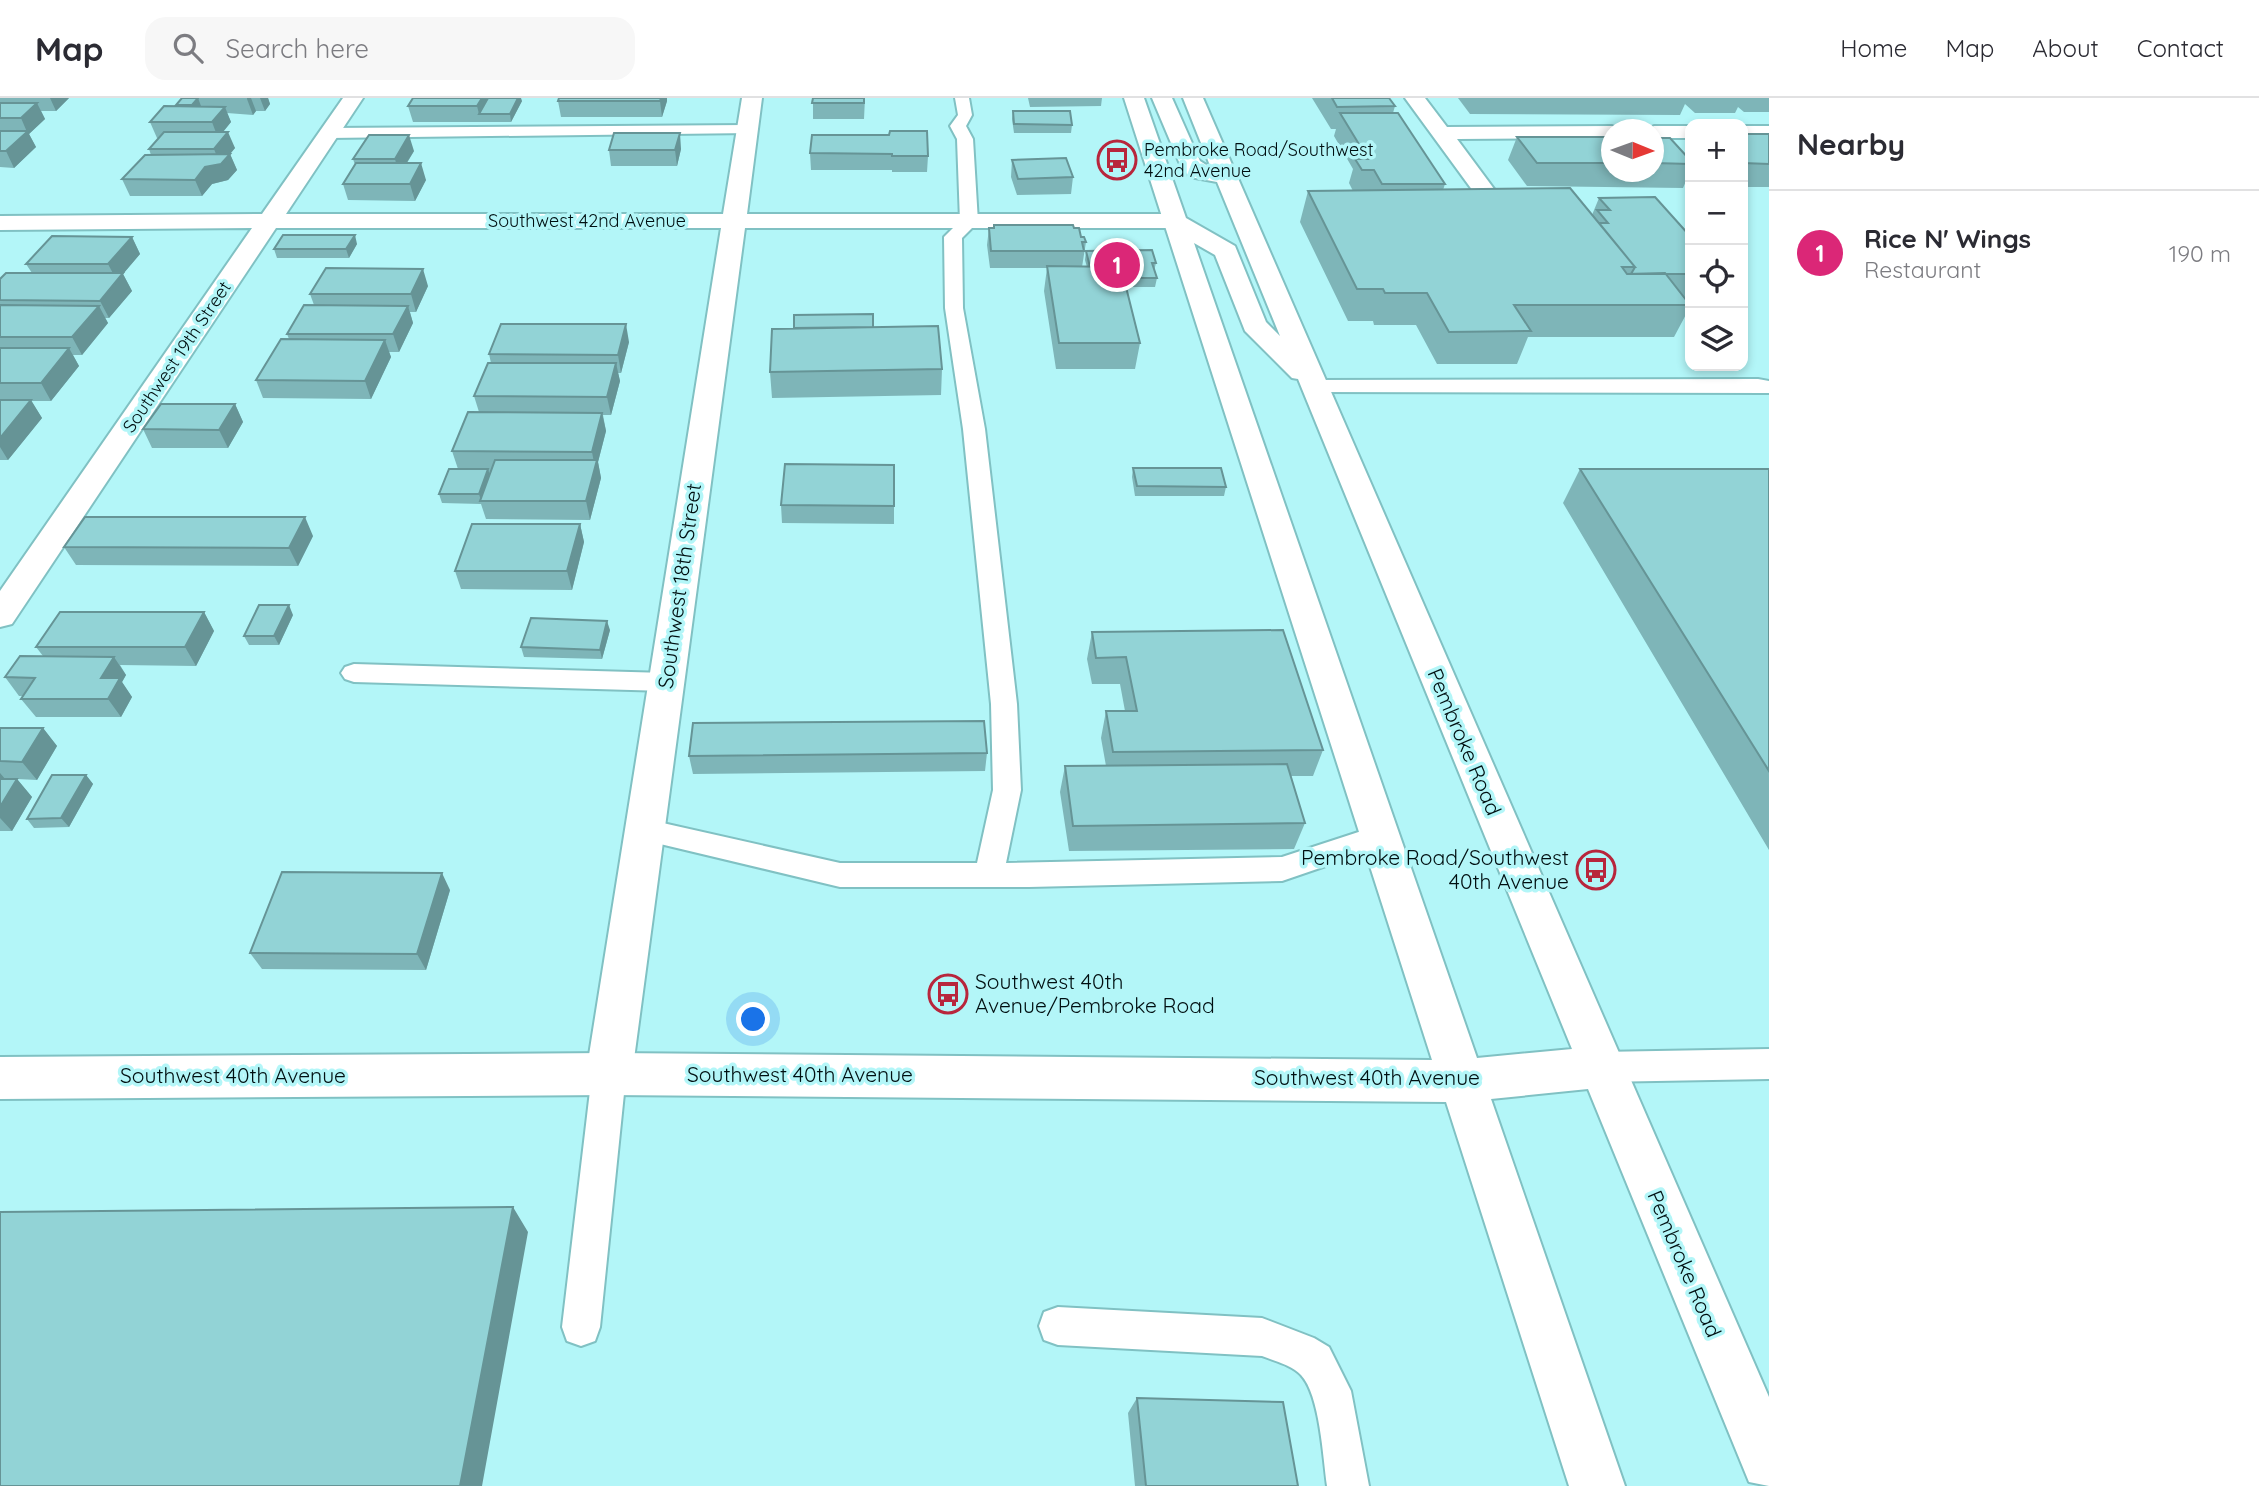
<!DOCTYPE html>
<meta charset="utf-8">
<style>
:root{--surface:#fff;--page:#f7f7f7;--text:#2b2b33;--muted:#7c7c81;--line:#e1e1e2;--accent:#db2777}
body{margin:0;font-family:Quicksand,sans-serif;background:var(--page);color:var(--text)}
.controls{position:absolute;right:21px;top:21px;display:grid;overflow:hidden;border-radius:14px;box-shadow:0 4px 10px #0003}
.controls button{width:63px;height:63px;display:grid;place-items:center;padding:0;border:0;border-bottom:2px solid var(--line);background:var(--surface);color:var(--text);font:35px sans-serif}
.compass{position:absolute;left:1601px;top:21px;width:63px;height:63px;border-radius:50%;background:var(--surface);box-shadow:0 4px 10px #0003;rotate:91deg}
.you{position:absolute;left:754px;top:922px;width:24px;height:24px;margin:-18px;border:5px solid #fff;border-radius:50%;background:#1a73e8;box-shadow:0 0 0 10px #1a73e833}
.badge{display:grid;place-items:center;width:46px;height:46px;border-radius:50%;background:var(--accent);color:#fff;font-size:23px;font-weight:700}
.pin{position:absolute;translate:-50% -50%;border:4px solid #fff;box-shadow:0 2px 7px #0006}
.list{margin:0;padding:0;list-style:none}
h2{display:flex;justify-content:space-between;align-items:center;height:91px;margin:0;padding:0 28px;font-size:30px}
h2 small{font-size:23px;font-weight:400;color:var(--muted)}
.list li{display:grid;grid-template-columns:46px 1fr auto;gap:21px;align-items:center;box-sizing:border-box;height:126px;padding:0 28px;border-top:2px solid var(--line)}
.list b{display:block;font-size:26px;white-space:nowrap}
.list p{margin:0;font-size:23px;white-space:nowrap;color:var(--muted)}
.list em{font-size:23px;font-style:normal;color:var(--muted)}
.icon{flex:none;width:38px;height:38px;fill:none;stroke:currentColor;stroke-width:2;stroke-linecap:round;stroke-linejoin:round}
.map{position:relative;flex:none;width:1769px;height:1388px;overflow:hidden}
header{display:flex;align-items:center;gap:42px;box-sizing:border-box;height:98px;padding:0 35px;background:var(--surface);border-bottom:2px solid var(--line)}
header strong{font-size:33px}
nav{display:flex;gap:38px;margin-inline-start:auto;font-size:24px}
.search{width:490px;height:63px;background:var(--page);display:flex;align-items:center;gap:18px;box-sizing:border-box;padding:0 24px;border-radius:21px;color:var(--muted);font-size:26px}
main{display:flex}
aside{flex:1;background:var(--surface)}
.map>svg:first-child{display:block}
</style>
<header>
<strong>Map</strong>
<div class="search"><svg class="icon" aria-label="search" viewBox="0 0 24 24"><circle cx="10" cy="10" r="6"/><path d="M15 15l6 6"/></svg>Search here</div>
<nav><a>Home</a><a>Map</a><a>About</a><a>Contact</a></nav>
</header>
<main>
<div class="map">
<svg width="1769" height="1388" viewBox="0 0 1769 1388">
<rect width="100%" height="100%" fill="#b3f6f8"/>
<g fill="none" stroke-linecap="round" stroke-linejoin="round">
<defs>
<path id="lane" d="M955,0H969L972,17L966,28L973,41L978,124L962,140L963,210L985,331L1017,606L1021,692L1006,765L1282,759L1380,727L1390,730L1394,738L1390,746L1282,783L1029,789H840L635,740L631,732L635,724L645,721L840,765H977L993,692L991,606L963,331L945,210L944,139L960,123L957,41L950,28L958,17Z
M747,27L755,32L752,35L329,40L321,35L329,30Z
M1758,281L1769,283V295L1316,294L1309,292L1306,288L1309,284L1316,282Z
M354,566L666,575L675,578L679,584L675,590L666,593L354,584L345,581L341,575L345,569Z
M1769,951V981L1600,984L1588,980L1583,969L1588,958L1600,954Z
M609,961L621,965L626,976L600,1229L595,1243L581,1248L567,1243L562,1229L592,976L597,965Z
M1058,1209L1262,1220L1314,1240L1329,1249L1351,1293L1369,1388H1327C1323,1360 1320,1297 1301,1277C1292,1267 1274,1263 1262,1258L1058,1247L1044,1242L1039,1228L1044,1214Z"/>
<path id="street" d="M343,0H363L286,116H723L742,0H762L747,116H1174L1182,118L1186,123L1182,128L1174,130H745L632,976L625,991L609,997L593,991L586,976L721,130H276L12,526L0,529V493L252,130L0,132V118L262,116Z
M1405,0H1425L1447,29L1612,28L1621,32H1612V40L1457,41L1500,99L1497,104H1481Z
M1654,28H1690V40H1654V32H1645Z
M1743,28H1769V40H1743Z"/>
<path id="secondary" d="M1124,0H1144L1186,120L1235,148L1266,224L1280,238L1217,84L1190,79L1182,71L1152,0H1172L1200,63L1211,70L1183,0H1203L1769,1299V1388L1749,1384L1588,991L1491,1001L1625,1388H1569L1446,1004L609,997L0,1001V959L609,955L1432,962ZM1194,145L1215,157L1245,233L1292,280L1298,281L1572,951L1477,960Z"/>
</defs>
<use href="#lane" stroke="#80c1c3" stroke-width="4"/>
<use href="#street" stroke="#80c1c3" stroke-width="4"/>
<use href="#secondary" stroke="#80c1c3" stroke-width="4"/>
<use href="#lane" fill="#fff" fill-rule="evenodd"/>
<use href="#street" fill="#fff" fill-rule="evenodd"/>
<use href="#secondary" fill="#fff" fill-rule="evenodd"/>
</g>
<path fill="#7eb5b8" d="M0,0H69L56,13H41L45,21L29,36L36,49L14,70L0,69Z
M182,0H268L270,6L265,13H256L253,17L227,15L231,24L223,34L235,50L230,56L237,72L228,82L212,86L202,98H130L122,81L151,57L149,51L159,40H157L150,24L177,8L176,7Z
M559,0H667V3L662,19H561L558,3Z
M813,0H865L864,21H813Z
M1028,0H1102L1101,8L1030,9Z
M1312,0H1389L1395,8L1393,15L1445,86L1443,92L1592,117L1599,100L1690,138V201H1686L1690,206V209L1674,239H1528L1517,266H1437L1416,227H1374L1373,223H1348L1300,124L1308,93H1353L1349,85L1353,71L1334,38L1336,31H1331Z
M1458,0H1769V14H1744L1738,9L1735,15H1695L1685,6L1680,17L1470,16Z
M522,3L511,24H413L408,8Z
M1013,13L1072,27L1071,35H1014L1012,21Z
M1743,36H1769V89H1743Z
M812,37L928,58L927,74H892V72H811L810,55Z
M1517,39H1612V74H1654V40L1685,56L1690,45V74L1683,90L1527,88L1508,62Z
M681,51L677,68H611L609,52Z
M414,53L407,65L426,82L415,103L348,102L343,86L355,67L353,61Z
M1012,62L1073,79L1071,96L1017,97L1011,79Z
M989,130H1074L1086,144L1082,169H1087L1085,162L1086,153L1156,165L1154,173L1157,180L1155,189H1126L1140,245L1135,271H1056L1044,193L1047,170H990L987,147Z
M132,139L140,156L123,176L132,193L109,220H105L108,225L82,257H73L79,268L51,303H31L42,320L8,362H0V181L32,175L26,166Z
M357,146L349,160H277L274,151Z
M428,188L416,214H410L413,225L399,254H389L391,259L371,301L263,300L256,282L289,241L287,236L314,207L310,196Z
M873,229L942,271L941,297L772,300L770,274Z
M629,244L621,275H618L620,283L611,317H603L606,333L598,364L601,380L590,422L486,421L481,406L442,405L439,396L458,371L452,353L479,314L474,298L491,265L489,256Z
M235,306L243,324L228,350H152L143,331Z
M894,367V426L782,425L781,407Z
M1133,370L1226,389L1224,398H1135L1132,379Z
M1580,371H1769V752L1563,405Z
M580,426L584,444L572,492L461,491L455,473Z
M313,438L298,468L76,467L64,449Z
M204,514L214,533L196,568L120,567L126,577L122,584L132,599L121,619H36L21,601L23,598H19L5,579L43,558L36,549Z
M293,517L279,547H249L244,538Z
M610,532L602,561L524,559L521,549Z
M1092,534L1323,652L1313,678H1291L1305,725L1294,751L1069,753L1060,694L1065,668H1106L1101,640L1106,613H1125L1120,586H1092L1087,561Z
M0,630H43L57,648L37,682L17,681L32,699L12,733H0Z
M987,655L985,673L693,676L689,658Z
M86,677L93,686L69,729L34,730L27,721Z
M450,792L426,872L262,871L250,855Z
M1137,1300L1298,1388H1135L1128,1315Z"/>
<path fill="#669496" d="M50,0H69L56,13Z
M198,0L201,8L196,15L192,7Z
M247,0H251L256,13L253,17L247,1Z
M260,0H268L270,6L265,13Z
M482,0H488L479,16L481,24L477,8Z
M518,0H521L522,3L511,24L510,16Z
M661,0H667V3L662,19L660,3Z
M37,5L45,21L29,36L36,49L14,70L6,53L27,34L21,20Z
M225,9L231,24L218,40L212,24Z
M228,34L235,50L230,56L237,72L228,82L212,86L202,98L195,82L205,69L220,66L214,51Z
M680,35L681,51L677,68L675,52Z
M409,37L414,53L399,77L395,61Z
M421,65L426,82L415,103L410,86Z
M355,137L357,146L349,160L346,151Z
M132,139L140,156L123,176L132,193L109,220L100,203L117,183L108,166Z
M423,171L428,188L416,214L411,196Z
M99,208L108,225L82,257L72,239Z
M408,208L413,225L399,254L393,236Z
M626,226L629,244L621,275L618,257Z
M385,242L391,259L371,301L365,283Z
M69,250L79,268L51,303L41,285Z
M616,265L620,283L611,317L607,299Z
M31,302L42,320L8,362L0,349V340Z
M235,306L243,324L228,350L219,332Z
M602,315L606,333L598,364L601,380L590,422L586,403L595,370L592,354Z
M488,371L491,381L481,403L479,396Z
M305,419L313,438L298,468L289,450Z
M580,426L584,444L572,492L567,473Z
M289,507L293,517L279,547L274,538Z
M204,514L214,533L196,568L185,549Z
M607,523L610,532L602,561L600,552Z
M114,559L126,577L122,584L132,599L121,619L108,601L101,580Z
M43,630L57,648L37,682L22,664Z
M0,675L12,689L17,681L32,699L12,733L0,720Z
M86,677L93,686L69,729L61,720Z
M442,775L450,792L426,872L417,856Z
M513,1109L528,1134L482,1388H460Z"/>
<path fill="#92d3d6" stroke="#669496" stroke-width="2" d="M182,0H198L192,7H176Z
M413,0H482L477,8H408Z
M488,0H518L510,16H479Z
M559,0H661L660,3H558Z
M813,0H864V5H812Z
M1332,0H1389L1395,8L1337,9Z
M0,5H37L21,20H0Z
M164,8L225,9L212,24H150Z
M1013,13H1070L1072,27L1014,26Z
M1340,15H1398L1445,86H1382L1374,72H1362L1355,61H1368Z
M0,33H28L6,53H0Z
M890,33H927L928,58H892V56L810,55L812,37H889Z
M164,34H228L214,51H149Z
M614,35H680L675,52H609Z
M1743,36H1769V66L1743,65Z
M369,37H409L395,61H353Z
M1517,39H1612V65H1537Z
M1654,40H1670L1690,62V66L1654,65Z
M230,56L221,66L205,69L195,82L122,81L145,57Z
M1066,60L1073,79L1018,81L1012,62Z
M356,65H421L410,86H343Z
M1570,90L1635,169H1622L1627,176L1665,175L1690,207H1514L1531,233L1449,234L1427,195H1385L1383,191H1357L1308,93Z
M1655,99L1690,138V176H1631L1635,169L1599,125H1608L1597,112H1610L1599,100Z
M994,127H1073L1074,130H1079L1081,139H1084L1086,144H1082L1084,153H991L989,130H994Z
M283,137H355L346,151H274Z
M52,138L132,139L108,166H26Z
M1152,152L1156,165H1152L1157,180H1124L1121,169H1090L1086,153Z
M1047,168L1121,169L1140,245H1059Z
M326,170L423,171L411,196H310Z
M6,175H123L100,203L0,202V181Z
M0,207L99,208L72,239H0Z
M304,207L408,208L393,236H287Z
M873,216V229L794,230V217Z
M501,226H626L618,257L489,256Z
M938,228L942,271L770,274L772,231Z
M281,241L385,242L365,283L256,282Z
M0,250H69L41,285H0Z
M488,265H616L607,299L474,298Z
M0,302H31L0,340Z
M161,306H235L219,332L143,331Z
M468,314L602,315L592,354L452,353Z
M495,362H597L586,403H480Z
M785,366L894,367V408L781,407Z
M1133,370H1221L1226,389L1137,388Z
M449,371H488L479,396H439Z
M1580,371H1769V673Z
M85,419H305L289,450L64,449Z
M472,426H580L567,473H455Z
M259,507H289L274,538H244Z
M60,514H204L185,549H36Z
M531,520L607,523L600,552L521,549Z
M1283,532L1323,652L1113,654L1106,613H1137L1126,559L1096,560L1092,534Z
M20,558L114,559L101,580H120L108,601H21L35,580L5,579Z
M984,623L987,655L689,658L693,625Z
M0,630H43L22,664L0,663Z
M1287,666L1305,725L1073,728L1065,668Z
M52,677H86L61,720L27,721Z
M0,681H17L0,709Z
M282,774L442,775L417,856L250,855Z
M513,1109L460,1388H0V1114Z
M1137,1300L1283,1304L1298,1388H1146Z"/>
<defs>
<symbol id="bus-ring" viewBox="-11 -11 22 22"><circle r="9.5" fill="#b3f6f8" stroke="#b8263c" stroke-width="1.5"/><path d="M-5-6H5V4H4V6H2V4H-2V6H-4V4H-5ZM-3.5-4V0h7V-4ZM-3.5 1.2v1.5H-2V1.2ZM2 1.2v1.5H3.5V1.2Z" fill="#b8263c"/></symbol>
</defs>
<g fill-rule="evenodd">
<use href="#bus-ring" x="1095" y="40" width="44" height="44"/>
<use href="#bus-ring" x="1574" y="750" width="44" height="44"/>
<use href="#bus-ring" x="926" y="874" width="44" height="44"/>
</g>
<g text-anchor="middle" stroke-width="7" stroke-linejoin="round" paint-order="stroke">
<g font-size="18" fill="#000f11" stroke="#b3f6f8" text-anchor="start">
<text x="1144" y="58">Pembroke Road/Southwest<tspan x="1144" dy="21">42nd Avenue</tspan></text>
</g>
<g font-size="18" fill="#000f11" stroke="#b3f6f8">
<text x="587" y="129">Southwest 42nd Avenue</text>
<text transform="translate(177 259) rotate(-56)" y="6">Southwest 19th Street</text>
</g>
<g font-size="21" fill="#000f11" stroke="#b3f6f8">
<text transform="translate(680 488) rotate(-82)" y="7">Southwest 18th Street</text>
<text transform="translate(1464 644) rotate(67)" y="7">Pembroke Road</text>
<text x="800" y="984">Southwest 40th Avenue</text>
<text x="233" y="985">Southwest 40th Avenue</text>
<text x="1367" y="987">Southwest 40th Avenue</text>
<text transform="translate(1684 1166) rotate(67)" y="7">Pembroke Road</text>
</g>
<g font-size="21" fill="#000f11" stroke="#b3f6f8" text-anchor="end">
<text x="1569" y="767">Pembroke Road/Southwest<tspan x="1569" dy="24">40th Avenue</tspan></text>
<text x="975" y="891" text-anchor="start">Southwest 40th<tspan x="975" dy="24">Avenue/Pembroke Road</tspan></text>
</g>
</g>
</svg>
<div class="controls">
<button>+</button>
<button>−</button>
<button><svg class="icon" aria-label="locate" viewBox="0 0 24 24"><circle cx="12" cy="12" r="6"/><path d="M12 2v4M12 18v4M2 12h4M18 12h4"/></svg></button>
<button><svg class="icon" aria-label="layers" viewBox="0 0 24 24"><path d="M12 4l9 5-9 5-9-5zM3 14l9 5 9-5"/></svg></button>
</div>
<svg class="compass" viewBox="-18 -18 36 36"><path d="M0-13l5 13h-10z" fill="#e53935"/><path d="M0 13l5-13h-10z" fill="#7c7c81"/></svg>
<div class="you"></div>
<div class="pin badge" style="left:1117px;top:167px">1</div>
</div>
<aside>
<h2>Nearby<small></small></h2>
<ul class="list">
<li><span class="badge">1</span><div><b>Rice N' Wings</b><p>Restaurant</p></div><em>190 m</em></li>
</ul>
</aside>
</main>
